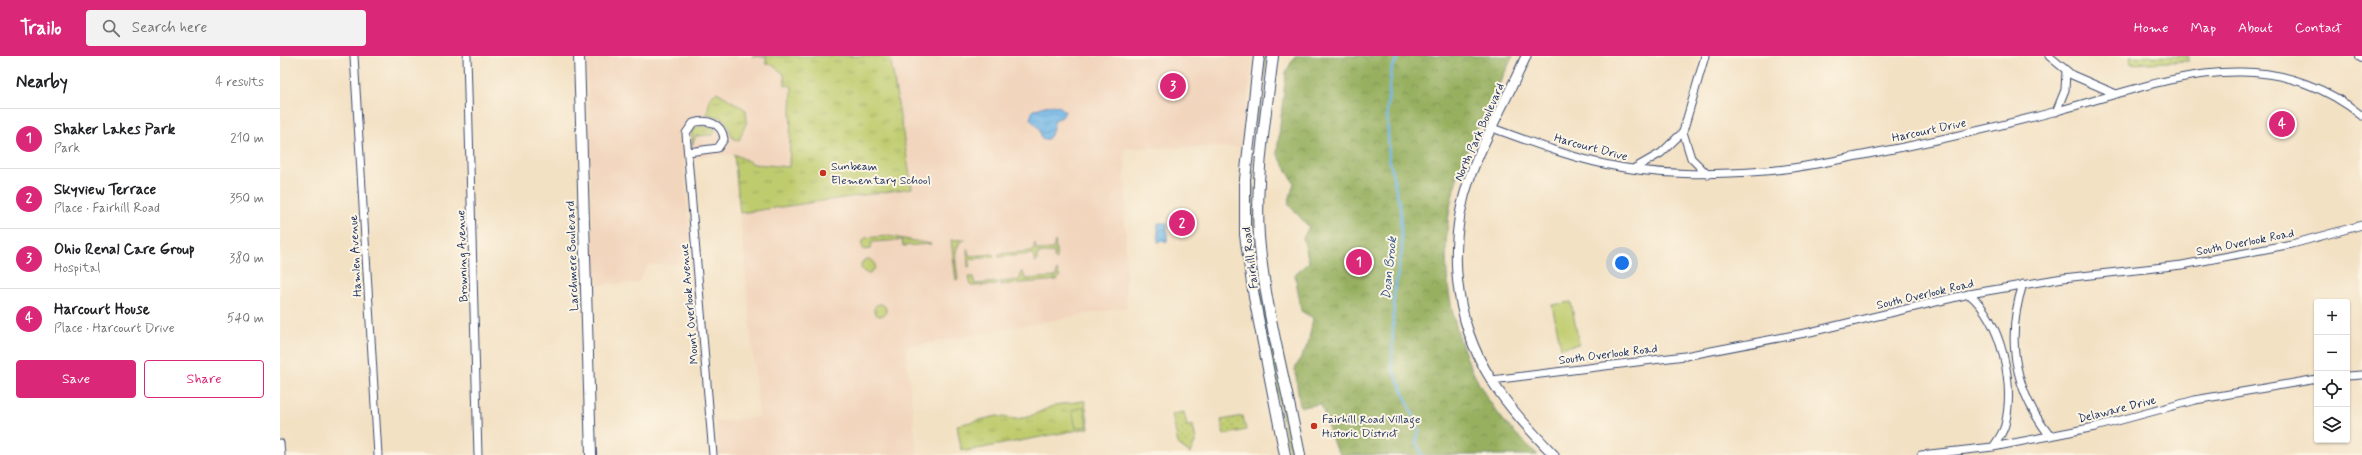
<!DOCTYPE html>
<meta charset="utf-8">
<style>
:root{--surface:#fff;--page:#f2f2f2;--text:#202124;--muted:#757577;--line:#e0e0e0;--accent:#db2777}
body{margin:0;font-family:Mynerve,sans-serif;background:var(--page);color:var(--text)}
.controls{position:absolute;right:12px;bottom:12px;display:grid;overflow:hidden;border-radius:4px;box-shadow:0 1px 3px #0004}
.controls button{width:36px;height:36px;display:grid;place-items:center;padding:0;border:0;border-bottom:1px solid var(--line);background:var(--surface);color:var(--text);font:20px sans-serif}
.you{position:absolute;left:1342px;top:207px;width:14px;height:14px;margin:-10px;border:3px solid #fff;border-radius:50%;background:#1a73e8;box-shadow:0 0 0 6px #1a73e833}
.badge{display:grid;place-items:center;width:26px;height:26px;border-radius:50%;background:var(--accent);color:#fff;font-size:13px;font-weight:700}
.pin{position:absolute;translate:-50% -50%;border:2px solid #fff;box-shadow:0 1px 4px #0006}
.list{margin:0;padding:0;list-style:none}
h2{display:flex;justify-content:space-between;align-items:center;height:52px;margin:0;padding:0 16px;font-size:17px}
h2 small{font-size:13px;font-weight:400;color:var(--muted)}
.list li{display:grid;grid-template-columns:26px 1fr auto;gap:12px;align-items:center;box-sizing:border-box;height:60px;padding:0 16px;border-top:1px solid var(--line)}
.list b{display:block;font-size:15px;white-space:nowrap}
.list p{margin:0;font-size:13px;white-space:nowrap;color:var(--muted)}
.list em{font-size:13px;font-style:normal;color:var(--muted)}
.actions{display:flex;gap:8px;padding:12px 16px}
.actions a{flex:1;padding:9px 0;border:1px solid var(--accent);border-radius:4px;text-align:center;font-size:14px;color:var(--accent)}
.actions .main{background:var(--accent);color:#fff}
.icon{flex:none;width:22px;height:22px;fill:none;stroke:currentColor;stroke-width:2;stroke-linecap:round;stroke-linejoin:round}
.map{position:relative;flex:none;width:2082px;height:399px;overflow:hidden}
header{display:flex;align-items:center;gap:24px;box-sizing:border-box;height:56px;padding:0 20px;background:var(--accent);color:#fff}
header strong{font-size:19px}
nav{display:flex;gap:22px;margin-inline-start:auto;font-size:14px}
.search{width:280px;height:36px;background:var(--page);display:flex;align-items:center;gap:10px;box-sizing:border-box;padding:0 14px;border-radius:4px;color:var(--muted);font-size:15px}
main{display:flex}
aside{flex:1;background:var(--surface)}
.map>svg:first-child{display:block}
</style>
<header>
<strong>Trailo</strong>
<div class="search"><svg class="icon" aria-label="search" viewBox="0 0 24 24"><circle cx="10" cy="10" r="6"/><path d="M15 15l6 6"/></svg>Search here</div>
<nav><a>Home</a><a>Map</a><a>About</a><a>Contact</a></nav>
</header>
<main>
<aside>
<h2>Nearby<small>4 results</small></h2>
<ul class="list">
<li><span class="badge">1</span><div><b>Shaker Lakes Park</b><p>Park</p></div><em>210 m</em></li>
<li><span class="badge">2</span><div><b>Skyview Terrace</b><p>Place · Fairhill Road</p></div><em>350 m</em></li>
<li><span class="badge">3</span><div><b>Ohio Renal Care Group</b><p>Hospital</p></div><em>380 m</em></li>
<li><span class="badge">4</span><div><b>Harcourt House</b><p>Place · Harcourt Drive</p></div><em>540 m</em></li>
</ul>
<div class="actions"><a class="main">Save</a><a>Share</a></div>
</aside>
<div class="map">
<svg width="2082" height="399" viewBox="0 0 2082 399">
<defs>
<pattern id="grass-tufts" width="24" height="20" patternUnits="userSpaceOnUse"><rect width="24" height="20" fill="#bfcc6e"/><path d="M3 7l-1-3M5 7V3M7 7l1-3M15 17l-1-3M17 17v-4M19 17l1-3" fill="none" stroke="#9aa65e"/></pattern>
<pattern id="forest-crowns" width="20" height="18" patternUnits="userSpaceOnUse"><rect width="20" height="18" fill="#97b061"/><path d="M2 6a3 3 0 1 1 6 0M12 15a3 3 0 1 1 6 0" fill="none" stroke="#7a9053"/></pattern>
<pattern id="garden-dots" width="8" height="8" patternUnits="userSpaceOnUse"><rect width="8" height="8" fill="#bfcc6e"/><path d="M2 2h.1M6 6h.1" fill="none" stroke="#9aa65e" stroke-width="1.8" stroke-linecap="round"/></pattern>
<pattern id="water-waves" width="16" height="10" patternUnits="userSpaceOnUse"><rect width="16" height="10" fill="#72b7e8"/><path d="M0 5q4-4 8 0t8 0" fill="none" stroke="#5d95bf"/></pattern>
</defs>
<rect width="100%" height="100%" fill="#fcf5e5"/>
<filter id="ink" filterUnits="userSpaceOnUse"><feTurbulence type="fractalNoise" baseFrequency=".025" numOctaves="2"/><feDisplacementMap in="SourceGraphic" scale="8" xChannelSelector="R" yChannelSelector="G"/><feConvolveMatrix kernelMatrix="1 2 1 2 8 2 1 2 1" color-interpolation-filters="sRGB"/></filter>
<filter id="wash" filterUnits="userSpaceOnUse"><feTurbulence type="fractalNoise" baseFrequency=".012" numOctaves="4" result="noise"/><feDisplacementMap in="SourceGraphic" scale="16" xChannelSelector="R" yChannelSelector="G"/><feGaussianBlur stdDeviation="0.9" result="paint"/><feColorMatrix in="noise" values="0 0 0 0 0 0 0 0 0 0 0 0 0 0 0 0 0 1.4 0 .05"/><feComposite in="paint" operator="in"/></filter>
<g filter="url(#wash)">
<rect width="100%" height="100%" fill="#f3e1c4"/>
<path fill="#f2d5bd" d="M307,0H973L962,91L845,92L846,251L626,291L637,399H438L436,366L479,361L454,98L403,102L412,207L368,209L358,227L314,229Z"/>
<path fill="url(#grass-tufts)" stroke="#6d7e66" d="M472,0H610L632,132L460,157L454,98L474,108L509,111L512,30L505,29L504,18L492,9L486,8V1Z
M984,0H987L977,71L975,67Z
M437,36L466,54L467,65L459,84L453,83C445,65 449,62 427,58L430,42Z
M418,70L431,71L436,75L432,79L416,80L412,89V74Z
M970,115H973V160L976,207H972L969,176Z
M608,180L651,188L623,190L622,184L592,186L591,193L584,194L581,188L585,182Z
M686,183C670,189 677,210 678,223L676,224L671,184Z
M775,185L777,204L774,202V196L757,198V205L755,206L753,198L719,201V198L753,195L755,187L756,194L773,193Z
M687,193L690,200L713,198L714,201L690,203V210L688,211Z
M581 210a7 7 0 1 1 14 0a7 7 0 1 1-14 0Z
M777,214L780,221L777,224L720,229V226L740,224L741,216H743L745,223L776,221Z
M689,221H693L695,228L717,226V229L691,230Z
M978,221L1014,399H1010L974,222Z
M594 254a6 6 0 1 1 12 0a6 6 0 1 1-12 0Z
M802,345H805L809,372L686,395L681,393L677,369L717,360L735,363L748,361L775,349Z"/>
<path fill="url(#forest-crowns)" stroke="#597060" d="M1015,0H1233C1214,40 1185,91 1174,133C1154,210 1173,303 1224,365C1234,377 1247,388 1258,399H1061L1054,389L1041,348L1020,351L1015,313L1028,288L1033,262L1021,255L1015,218L1029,206L1023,182L1029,171L1008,148L1014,127L997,97L1006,16Z"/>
<path fill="url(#garden-dots)" stroke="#6d7e66" d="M1850,0H1909V5L1851,8Z
M904,356L907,370L913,369L916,384L910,397L898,388L892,358Z
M963,360L966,374L944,379L941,364Z"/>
<path fill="#bfcc6e" stroke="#6d7e66" d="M1291,246L1299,288L1281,292L1272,249Z
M804,351L807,370L796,372L792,354Z"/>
<path fill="url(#water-waves)" stroke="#4673a3" d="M765,50C773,49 780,48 785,56L782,61L775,64L771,79L768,83H762L759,72L750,63L753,54Z
M878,167H887V185L878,186Z"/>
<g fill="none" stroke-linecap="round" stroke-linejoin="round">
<path stroke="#72b7e8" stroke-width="2.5" d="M1120,0L1112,11L1107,53L1109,102L1120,151L1122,194L1114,239L1112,311L1139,373L1136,386L1142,399"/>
</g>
</g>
<g filter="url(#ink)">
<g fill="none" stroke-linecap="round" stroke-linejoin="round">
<defs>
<path id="minor" d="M74,0L98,399
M187,0L198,399
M1769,0L1792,19L1836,38
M1776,56L1785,34L1786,15
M1212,72C1249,85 1286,100 1324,108C1377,120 1431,119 1485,115C1518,113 1551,105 1583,99C1648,87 1713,72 1777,55C1837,39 1898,15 1961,16C2004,16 2049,32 2082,60
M1403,76L1411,102L1428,119
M408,96L438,92L444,83C442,66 426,63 413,67L406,77L433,399
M1353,113L1381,97L1403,76L1425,0
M1743,228C1725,284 1734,334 1770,380
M1689,238C1722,266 1735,328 1725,369C1723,377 1718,384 1713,391
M2067,320L2082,319
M1212,324L1405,300L1530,276L1689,238L1783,222L1902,209L2012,188L2082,169
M0,387L1,399
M1641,399L1713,391L1815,371L1915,344L2037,323"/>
<path id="tertiary" d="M1246,0C1229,39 1206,78 1191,118C1166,186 1173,264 1212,325C1229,352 1252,376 1274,399"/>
<path id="secondary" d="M299,0L311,399
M979,0L965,123V179L974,241L1005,399
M993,0C986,60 975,121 979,181C985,254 1006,327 1020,399
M2081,0L2082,1"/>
</defs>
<use href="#minor" stroke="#3b4a6d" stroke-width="9"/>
<use href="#tertiary" stroke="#3b4a6d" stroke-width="11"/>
<use href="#secondary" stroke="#3b4a6d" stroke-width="12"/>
<use href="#minor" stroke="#fff" stroke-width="7"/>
<use href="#tertiary" stroke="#fff" stroke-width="9"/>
<use href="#secondary" stroke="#fff" stroke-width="10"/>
</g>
</g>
<g fill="#c8321e" stroke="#fcf5e5" stroke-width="1.5">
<circle cx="543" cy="117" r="4"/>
<circle cx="1034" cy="370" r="4"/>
</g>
<g text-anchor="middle" stroke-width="4" stroke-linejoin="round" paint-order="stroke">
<g font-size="12" fill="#1b2f5e" stroke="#fcf5e5">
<text transform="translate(1649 74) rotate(-12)" y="4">Harcourt Drive</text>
<text transform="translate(1199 76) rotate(-66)" y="4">North Park Boulevard</text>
<text transform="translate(1311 91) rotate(15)" y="4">Harcourt Drive</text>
<text transform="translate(1965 186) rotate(-11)" y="4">South Overlook Road</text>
<text transform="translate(75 200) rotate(-93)" y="4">Hamlen Avenue</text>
<text transform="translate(182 200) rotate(-92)" y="4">Browning Avenue</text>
<text transform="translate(292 200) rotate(-92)" y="4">Larchmere Boulevard</text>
<text transform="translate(970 202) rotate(-97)" y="4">Fairhill Road</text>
<text transform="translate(1645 238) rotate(-13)" y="4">South Overlook Road</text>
<text transform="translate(409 248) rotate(-95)" y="4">Mount Overlook Avenue</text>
<text transform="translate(1328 298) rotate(-7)" y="4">South Overlook Road</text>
<text transform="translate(1837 353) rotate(-14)" y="4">Delaware Drive</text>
</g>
<g font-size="12" fill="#1b2f5e" stroke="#fcf5e5" text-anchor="start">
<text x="551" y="114">Sunbeam<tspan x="551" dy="14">Elementary School</tspan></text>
<text x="1042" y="367">Fairhill Road Village<tspan x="1042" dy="14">Historic District</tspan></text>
</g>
<g font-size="13" font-style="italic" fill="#355887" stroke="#fcf5e5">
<text transform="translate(1108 212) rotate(-84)" y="5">Doan Brook</text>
</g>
</g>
</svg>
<div class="controls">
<button>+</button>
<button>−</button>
<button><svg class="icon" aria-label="locate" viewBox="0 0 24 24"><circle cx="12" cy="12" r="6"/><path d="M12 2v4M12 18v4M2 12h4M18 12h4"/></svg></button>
<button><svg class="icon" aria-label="layers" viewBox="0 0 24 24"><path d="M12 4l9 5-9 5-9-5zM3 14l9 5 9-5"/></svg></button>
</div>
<div class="you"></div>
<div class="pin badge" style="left:1079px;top:206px">1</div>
<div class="pin badge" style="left:902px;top:167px">2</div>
<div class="pin badge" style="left:893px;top:30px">3</div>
<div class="pin badge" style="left:2002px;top:68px">4</div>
</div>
</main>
